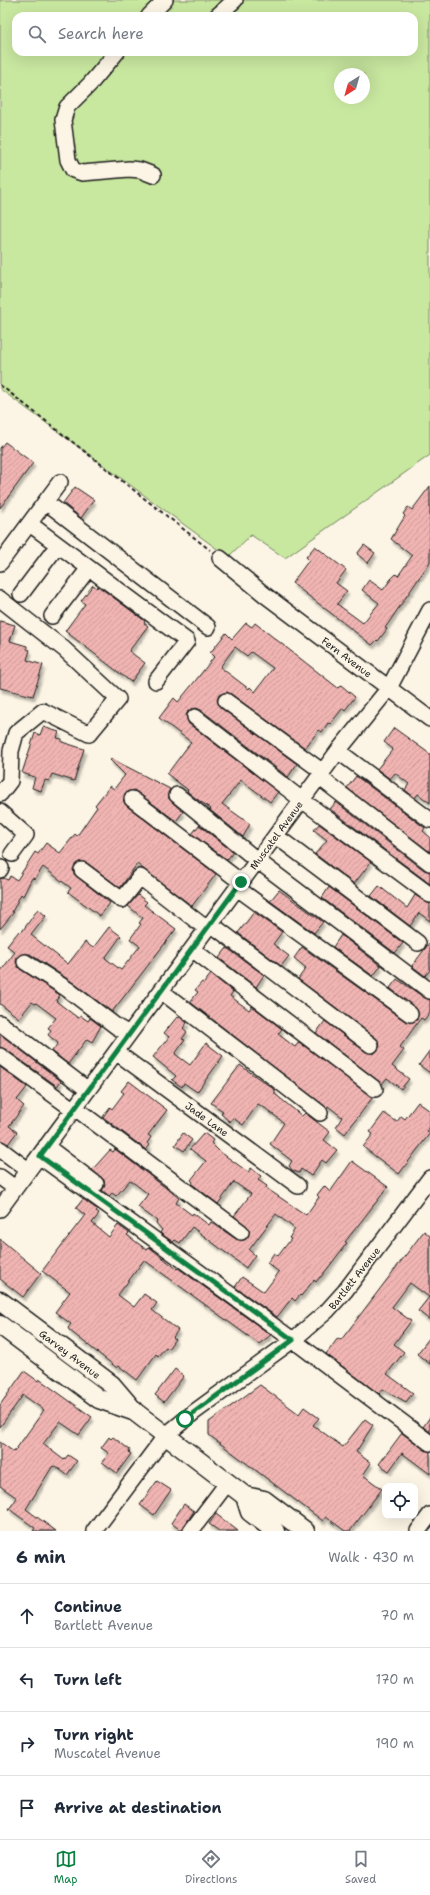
<!DOCTYPE html>
<meta charset="utf-8">
<style>
:root{--surface:#fff;--page:#f2f2f3;--text:#1f2937;--muted:#747a83;--line:#e0e1e3;--accent:#0b8043}
body{margin:0;font-family:"Shantell Sans",sans-serif;background:var(--page);color:var(--text)}
.controls{position:absolute;right:12px;bottom:12px;display:grid;overflow:hidden;border-radius:8px;box-shadow:0 4px 16px #0002}
.controls button{width:36px;height:36px;display:grid;place-items:center;padding:0;border:0;border-bottom:1px solid var(--line);background:var(--surface);color:var(--text);font:20px sans-serif}
.compass{position:absolute;left:334px;top:68px;width:36px;height:36px;border-radius:50%;background:var(--surface);box-shadow:0 4px 16px #0002;rotate:217deg}
.stop{position:absolute;width:12px;height:12px;margin:-9px;border:3px solid #0b8043;border-radius:50%;background:#fff}
.stop.end{background:#0b8043;border-color:#fff;box-shadow:0 1px 4px #0008}
.list{margin:0;padding:0;list-style:none}
h2{display:flex;justify-content:space-between;align-items:center;height:52px;margin:0;padding:0 16px;font-size:17px}
h2 small{font-size:13px;font-weight:400;color:var(--muted)}
.list li{display:grid;grid-template-columns:26px 1fr auto;gap:12px;align-items:center;box-sizing:border-box;height:64px;padding:0 16px;border-top:1px solid var(--line)}
.list b{display:block;font-size:15px;white-space:nowrap}
.list p{margin:0;font-size:13px;white-space:nowrap;color:var(--muted)}
.list em{font-size:13px;font-style:normal;color:var(--muted)}
.icon{flex:none;width:22px;height:22px;fill:none;stroke:currentColor;stroke-width:2;stroke-linecap:round;stroke-linejoin:round}
.map{position:relative;flex:none;width:430px;height:1531px;overflow:hidden}
.search{position:absolute;background:var(--surface);box-shadow:0 4px 16px #0002;left:12px;right:12px;top:12px;height:44px;display:flex;align-items:center;gap:10px;box-sizing:border-box;padding:0 14px;border-radius:12px;color:var(--muted);font-size:15px}
.sheet{height:308px;background:var(--surface)}
nav{display:flex;justify-content:space-around;align-items:center;box-sizing:border-box;height:56px;border-top:1px solid var(--line);background:var(--surface);font-size:11px;color:var(--muted)}
nav a{display:grid;justify-items:center;gap:2px}
nav .on{color:var(--accent)}
.map>svg:first-child{display:block}
</style>
<div class="map">
<svg width="430" height="1531" viewBox="0 0 430 1531">
<defs>
<pattern id="building-hatch" width="6" height="6" patternUnits="userSpaceOnUse"><rect width="6" height="6" fill="#f0b4b2"/><path d="M-1 1l2-2M0 6l6-6M5 7l2-2" fill="none" stroke="#cd9a98"/></pattern>
<filter id="shadow"><feDropShadow dx="2" dy="4" stdDeviation="1" flood-color="#0004"/></filter>
</defs>
<rect width="100%" height="100%" fill="#fcf5e5"/>
<filter id="ink" filterUnits="userSpaceOnUse"><feTurbulence type="fractalNoise" baseFrequency=".025" numOctaves="2"/><feDisplacementMap in="SourceGraphic" scale="8" xChannelSelector="R" yChannelSelector="G"/><feConvolveMatrix kernelMatrix="1 2 1 2 8 2 1 2 1" color-interpolation-filters="sRGB"/></filter>
<g filter="url(#ink)">
<path fill="#c8e79f" stroke="#72825e" fill-rule="evenodd" d="M0,0H430V455L285,558L251,535L228,557L0,389ZM16,16H414V52H16ZM340,74H364V98H340Z"/>
<path fill="url(#building-hatch)" stroke="#1c1c1c" fill-rule="evenodd" filter="url(#shadow)" d="M5,442L33,463L0,508V448Z
M430,486V562L385,628L387,629L378,641L377,640L372,645L292,583L309,560L306,557L315,546L346,570L336,583L347,591L337,604L363,623L379,603L362,590L369,580L383,590L391,579L396,574L398,576L412,556L391,539L405,516L403,514L408,507L412,510Z
M75,487L94,500L81,518L63,503Z
M364,545L375,553L368,563L357,554Z
M93,585L97,588L98,586L145,621L144,623L148,626L129,651L145,663L131,682L65,631L85,604L81,601Z
M0,621L15,625L10,641L27,646V649L30,650L27,660L43,665L33,696L0,688Z
M246,623L252,627L255,623L338,688L341,685L355,697L345,710L343,708L330,724L328,723L322,732L319,730L305,748L231,694L227,692L219,695L217,700L221,708L297,764L288,777L201,710L196,708L188,711L186,716L189,724L278,792L270,802L241,780L222,804L250,824L243,837L210,810L211,809L194,797L187,791L188,790L167,774L191,742L159,718L174,698L178,702L196,680L214,657L210,653L226,633L232,639ZM235,647L247,656L251,652L273,668L255,692L250,687L249,689L220,667Z
M43,727L59,732L57,738L62,739V742L84,749L74,781L52,774L49,781L45,780L41,791L32,788L35,777L22,773L35,733L40,735Z
M394,728L430,754V803L418,794L415,798L405,790L409,784L395,773L390,779L377,769L393,749L384,742Z
M112,759L170,789L168,793L169,799L183,812L176,821L134,790L125,793L124,802L127,806L216,874L192,906L137,864L120,888L87,863L79,862L73,869L74,874L110,903L100,916L68,892L71,888L43,867L35,879L32,878L23,896L21,894L12,912H14L0,929V879L3,878L8,880L10,876L17,880L35,852L38,854L46,843L60,853L75,834L77,836L97,807L95,805L110,786L114,789L125,775L110,760Z
M356,776L425,828L423,831L430,837V852L347,788Z
M336,802L424,870L430,872V884L330,809Z
M319,824L371,862L354,884L315,854L327,840L314,830Z
M199,825L233,852L227,860L192,834Z
M379,886L407,908L415,895L430,904V921L419,913L410,926L371,896Z
M329,887L403,943L395,953L322,898Z
M279,890L323,922L314,933L270,901Z
M138,895L147,902L144,905L176,929L112,1012L72,982L30,954H21L17,957L16,962L20,969L60,995L56,1001L78,1018L81,1016L88,1021L90,1018L101,1026L92,1042L87,1039L68,1064L52,1051L58,1043L48,1035L51,1030L48,1028L56,1018L36,1003L35,1004L32,1002L19,1018L0,1004V972L15,952L7,946L19,931L21,933L38,909L46,916L31,935L68,964L85,942L93,948L109,927L121,936L105,958L121,970L140,946L130,939L141,924L139,923L143,918L128,906Z
M254,912L282,932L273,944L289,956L281,966L238,933Z
M341,935L381,966L373,976L333,947Z
M430,942V970L425,976L412,966Z
M302,947L405,1021L413,1022L417,1020L418,1011L390,988L397,979L425,998L430,1000V1012L424,1020L421,1018L400,1047L404,1050L392,1066L409,1079L401,1089L387,1078L382,1084L316,1033L325,1021L366,1052L375,1053L380,1046L376,1038L298,979L306,968L294,958Z
M227,948L264,975L256,987L219,958Z
M211,974L233,992L230,996L249,1010L252,1006L282,1029L278,1034L295,1047L299,1042L373,1097L345,1134L336,1127L342,1117L328,1106L327,1108L190,1002L198,992L195,990L202,982L204,983Z
M177,1017L178,1018L180,1017L187,1023L183,1028L187,1032L182,1039L185,1040L175,1054L190,1065L206,1043L223,1056L197,1092L184,1083L182,1087L172,1080L176,1076L153,1057L169,1037L164,1033Z
M0,1034L61,1081L57,1086L5,1049L0,1047Z
M430,1050V1073L419,1065Z
M240,1065L275,1090V1094L302,1116L305,1113L330,1132L324,1140L337,1150L326,1163L322,1160L311,1176L301,1169L299,1173L292,1170L289,1166L292,1161L270,1144L284,1123L265,1108L258,1104L243,1125L233,1118L230,1122L221,1114L223,1111L211,1103Z
M0,1067L27,1087L17,1100L24,1106L9,1126L17,1132L8,1144L0,1140Z
M129,1081L167,1110L148,1135L151,1137L147,1143L150,1145L146,1150L103,1117L110,1107L112,1109L124,1093L121,1091Z
M418,1102L430,1111V1127L427,1131L430,1133L399,1174L363,1147L373,1134L370,1132L384,1113L397,1122L401,1116L405,1119Z
M183,1133L192,1140L184,1151L175,1145Z
M204,1133L213,1140L211,1143L219,1151L248,1172L251,1168L261,1176L258,1180L267,1186L266,1188L306,1215L319,1197L317,1195L324,1186L330,1192L352,1161L388,1187L345,1242L347,1243L321,1277H320L316,1282L314,1280L301,1296L300,1295L295,1301L292,1298L277,1317L235,1287L242,1277L264,1292L279,1272L267,1263L274,1253L278,1256L291,1239L289,1238L295,1229L276,1214L249,1250L255,1255L246,1268L192,1227L180,1243L175,1240L173,1242L160,1233L162,1230L156,1223L157,1221L138,1207L148,1194L130,1180L116,1196L112,1193L109,1196L102,1190L105,1186L104,1180L92,1170L110,1150L113,1152L115,1149L179,1198L176,1203L192,1215L193,1213L209,1225L211,1222L236,1239L244,1240L248,1237L249,1229L234,1216L251,1194L234,1182L218,1204L192,1184L193,1182L191,1180L206,1161L190,1149Z
M83,1199L98,1210L96,1212L99,1214L92,1223L109,1237L118,1225L129,1233L127,1235L147,1250L149,1247L177,1269L178,1268L271,1335L259,1344L144,1260L118,1295L134,1307L144,1294L157,1303L152,1310L178,1330L173,1337L175,1339L168,1349L166,1347L158,1356L156,1354L137,1380L119,1366L117,1368L69,1330L68,1328L71,1324L55,1312L70,1292L42,1271L85,1215L76,1208Z
M424,1231L430,1236V1320L418,1311L429,1297L410,1283L392,1307L411,1321L394,1344L404,1352L387,1374L413,1393L406,1402L383,1389L379,1394L326,1354L338,1338L341,1340L354,1323Z
M0,1239L41,1273L23,1297L0,1279Z
M430,1337V1364L417,1354Z
M175,1369L184,1376L164,1402L155,1395Z
M24,1371L38,1381L39,1379L92,1417L79,1435L60,1422L43,1444L64,1460L68,1455L77,1461L67,1475L55,1466L52,1467L26,1509L56,1531H33L35,1528L9,1509L17,1498L0,1486V1442L14,1452L44,1410L23,1395L0,1427V1405Z
M260,1385L299,1414L304,1407L319,1418L313,1425L343,1447L365,1419L373,1425L356,1452L371,1463L363,1475L382,1489L350,1531H345L326,1517L323,1521L209,1435V1422Z
M430,1417V1432L423,1427Z
M402,1433L425,1450L430,1452V1474L402,1453L389,1471L379,1464Z
M109,1437L111,1439L113,1437L130,1450L129,1452L131,1454L117,1473L102,1462L109,1453L101,1448Z
M157,1481L171,1490L154,1515L140,1505Z
M184,1504L194,1511L184,1526L182,1531L171,1523Z
M216,1514L238,1531H219L209,1524Z"/>
<g fill="none" stroke-linecap="round" stroke-linejoin="round">
<defs>
<path id="minor" d="M149,16L165,0
M217,16L235,0
M117,52L90,84L67,107L63,120L68,160L73,170L82,173L129,169L140,170L153,175
M46,502L208,627
M30,524L187,641L156,681
M220,558L265,595L430,719
M0,563L60,482
M21,594L58,545
M0,599L64,649L118,699L89,734L43,711L16,733L11,751L10,781L0,794
M52,616L89,568
M226,701L323,772
M195,717L302,800L430,895
M338,751L430,820
M319,777L430,863
M177,795L258,861L430,991
M132,799L241,882
M0,812L26,835L12,854
M276,836L418,943
M0,870L1,868
M82,870L122,900L140,877L207,929
M237,888L410,1014
M211,924L371,1045
M192,949L375,1089
M25,962L67,989L117,1027L129,1034
M161,991L320,1113
M0,1023L88,1090
M116,1052L298,1186
M0,1056L74,1110
M75,1108L241,1232
M46,1146L96,1184
M0,1149L28,1170
M39,1156L293,1340L430,1443
M0,1177L15,1188
M0,1209L338,751L389,688L430,610
M94,1531L166,1435L193,1413L293,1340L327,1311L345,1291L430,1178
M191,1531L228,1482
M418,1531L430,1515"/>
<path id="major" d="M0,1301L112,1385L135,1412L245,1496L264,1500L305,1531
M0,1325L99,1399L133,1411
M245,1496L250,1512L275,1531"/>
</defs>
<use href="#minor" stroke="#1c1c1c" stroke-width="18"/>
<use href="#major" stroke="#1c1c1c" stroke-width="21"/>
<path stroke="#1c1c1c" stroke-width="2" stroke-dasharray="4 3" stroke-linecap="butt" d="M0,385L210,550"/>
<use href="#minor" stroke="#fcf5e5" stroke-width="15"/>
<use href="#major" stroke="#fcf5e5" stroke-width="18"/>
</g>
</g>
<g fill="none" stroke-linecap="round" stroke-linejoin="round" filter="url(#ink)">
<path stroke="#0b8043" stroke-width="5" d="M185,1419L293,1340L40,1156L241,882"/>
</g>
<g text-anchor="middle" stroke-width="3" stroke-linejoin="round" paint-order="stroke">
<g font-size="10" fill="#1c1c1c" stroke="#fcf5e5">
<text transform="translate(347 657) rotate(37)" y="4">Fern Avenue</text>
<text transform="translate(276 835) rotate(-54)" y="4">Muscatel Avenue</text>
<text transform="translate(207 1119) rotate(36)" y="4">Jade Lane</text>
<text transform="translate(354 1278) rotate(-52)" y="4">Bartlett Avenue</text>
<text transform="translate(70 1354) rotate(37)" y="4">Garvey Avenue</text>
</g>
</g>
</svg>
<div class="controls">
<button><svg class="icon" aria-label="locate" viewBox="0 0 24 24"><circle cx="12" cy="12" r="6"/><path d="M12 2v4M12 18v4M2 12h4M18 12h4"/></svg></button>
</div>
<svg class="compass" viewBox="-18 -18 36 36"><path d="M0-13l5 13h-10z" fill="#e53935"/><path d="M0 13l5-13h-10z" fill="#747a83"/></svg>
<div class="stop" style="left:185px;top:1419px"></div>
<div class="stop end" style="left:241px;top:882px"></div>
<div class="search"><svg class="icon" aria-label="search" viewBox="0 0 24 24"><circle cx="10" cy="10" r="6"/><path d="M15 15l6 6"/></svg>Search here</div>
</div>
<section class="sheet">
<h2>6 min<small>Walk · 430 m</small></h2>
<ul class="list">
<li><svg class="icon" aria-label="ahead" viewBox="0 0 24 24"><path d="M12 20V5M6 11l6-6 6 6"/></svg><div><b>Continue</b><p>Bartlett Avenue</p></div><em>70 m</em></li>
<li><svg class="icon" aria-label="left" viewBox="0 0 24 24"><path d="M17 20v-9H6M10 6l-5 5 5 5"/></svg><div><b>Turn left</b></div><em>170 m</em></li>
<li><svg class="icon" aria-label="right" viewBox="0 0 24 24"><path d="M7 20v-9h11M14 6l5 5-5 5"/></svg><div><b>Turn right</b><p>Muscatel Avenue</p></div><em>190 m</em></li>
<li><svg class="icon" aria-label="arrive" viewBox="0 0 24 24"><path d="M6 21V4h12l-3 4 3 4H6"/></svg><div><b>Arrive at destination</b></div></li>
</ul>
</section>
<nav>
<a class="on"><svg class="icon" aria-label="map" viewBox="0 0 24 24"><path d="M3 6l6-2 6 2 6-2v14l-6 2-6-2-6 2zM9 4v14M15 6v14"/></svg>Map</a>
<a><svg class="icon" aria-label="directions" viewBox="0 0 24 24"><path d="M12 3l9 9-9 9-9-9zM9 14v-3h6M13 9l2 2-2 2"/></svg>Directions</a>
<a><svg class="icon" aria-label="saved" viewBox="0 0 24 24"><path d="M7 4h10v16l-5-4-5 4z"/></svg>Saved</a>
</nav>
